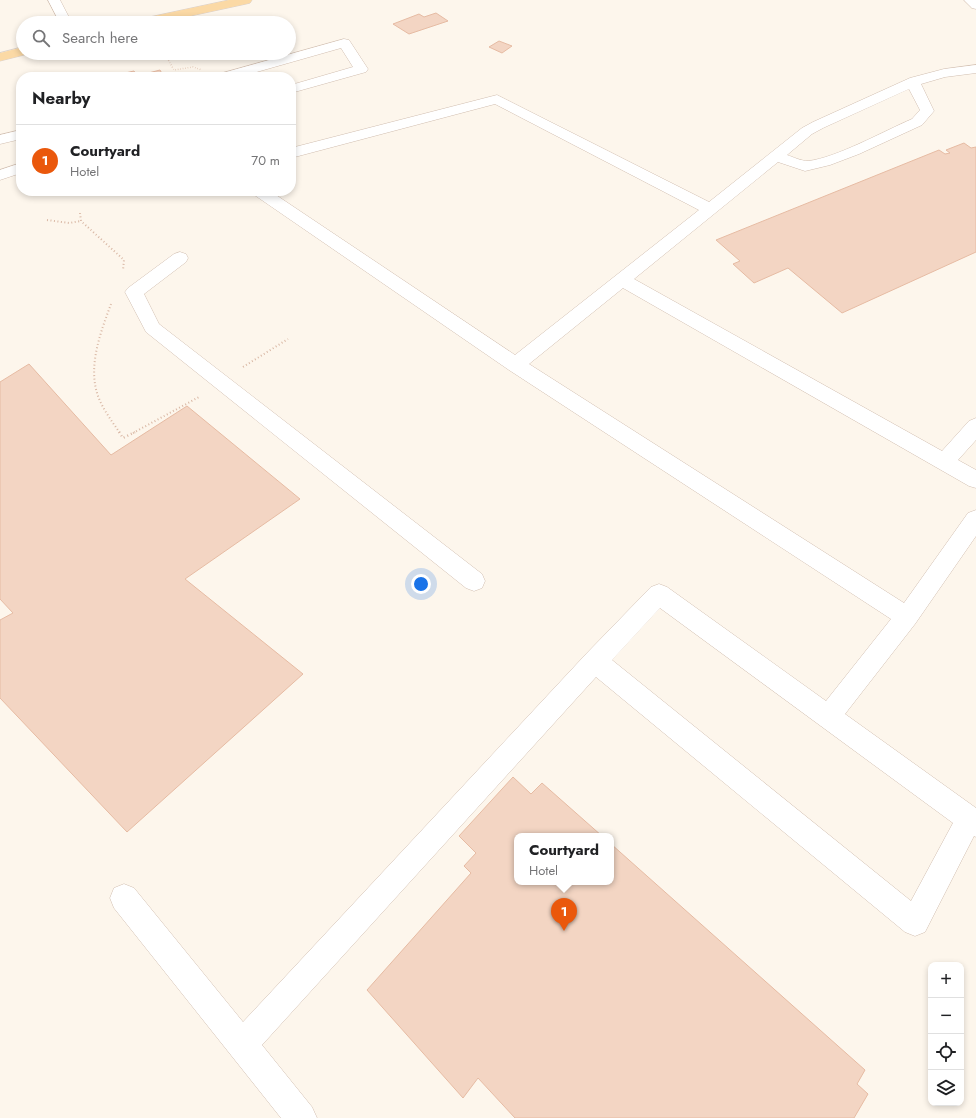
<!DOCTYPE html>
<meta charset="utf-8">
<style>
:root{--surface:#fff;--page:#f2f2f2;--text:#202124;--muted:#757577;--line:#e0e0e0;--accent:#ea580c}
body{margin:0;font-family:Jost,sans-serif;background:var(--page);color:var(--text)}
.controls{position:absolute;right:12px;bottom:12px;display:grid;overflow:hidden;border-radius:8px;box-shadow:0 2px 6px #0003}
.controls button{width:36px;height:36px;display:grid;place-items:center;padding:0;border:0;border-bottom:1px solid var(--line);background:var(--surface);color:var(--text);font:20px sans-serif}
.you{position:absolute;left:421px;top:584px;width:14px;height:14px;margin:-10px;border:3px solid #fff;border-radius:50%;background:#1a73e8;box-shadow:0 0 0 6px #1a73e833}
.badge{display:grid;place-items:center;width:26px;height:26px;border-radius:50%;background:var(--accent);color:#fff;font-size:13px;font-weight:700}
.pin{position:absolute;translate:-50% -33px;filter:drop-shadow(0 1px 2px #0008)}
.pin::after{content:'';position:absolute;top:21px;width:14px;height:12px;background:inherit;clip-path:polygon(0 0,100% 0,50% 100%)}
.popup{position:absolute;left:514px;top:833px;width:100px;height:52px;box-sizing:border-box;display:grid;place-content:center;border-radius:8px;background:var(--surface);filter:drop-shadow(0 1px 3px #0005);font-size:13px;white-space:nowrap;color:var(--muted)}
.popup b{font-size:15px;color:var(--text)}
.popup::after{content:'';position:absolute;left:50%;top:100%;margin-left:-8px;border:8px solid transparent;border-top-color:var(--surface)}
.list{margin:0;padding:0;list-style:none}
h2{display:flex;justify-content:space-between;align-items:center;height:52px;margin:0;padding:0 16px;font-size:17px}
h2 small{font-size:13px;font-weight:400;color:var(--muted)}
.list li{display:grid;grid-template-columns:26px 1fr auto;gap:12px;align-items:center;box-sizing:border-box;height:72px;padding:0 16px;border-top:1px solid var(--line)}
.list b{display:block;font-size:15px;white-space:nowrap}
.list p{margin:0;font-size:13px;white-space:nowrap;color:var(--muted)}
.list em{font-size:13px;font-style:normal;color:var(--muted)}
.icon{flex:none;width:22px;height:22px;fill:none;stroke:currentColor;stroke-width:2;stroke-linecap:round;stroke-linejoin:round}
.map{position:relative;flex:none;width:976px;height:1118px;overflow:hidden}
.search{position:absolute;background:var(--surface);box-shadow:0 2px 6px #0003;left:16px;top:16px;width:280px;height:44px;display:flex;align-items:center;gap:10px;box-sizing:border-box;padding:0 14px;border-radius:22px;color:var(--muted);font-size:15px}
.panel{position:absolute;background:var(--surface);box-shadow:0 2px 6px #0003;left:16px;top:72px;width:280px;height:124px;border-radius:16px}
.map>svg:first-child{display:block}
</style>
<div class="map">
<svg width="976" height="1118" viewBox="0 0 976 1118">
<rect width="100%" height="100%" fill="#fdf6ec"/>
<path fill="#f3d5c3" stroke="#e6bba3" d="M436,13L448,21L409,34L393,24L419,14L424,17Z
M499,41L512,46L502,53L489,47Z
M160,70L164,77L112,76L134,71L137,76Z
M964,143L971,148L976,147V252L842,313L788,268L754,283L733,264L740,261L716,240L939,150L945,154L950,153L946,150Z
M29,364L111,455L187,406L300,499L185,579L303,674L127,832L0,698V620L13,613L0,599V382Z
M513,777L531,794L542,783L602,836H517V882H611V844L865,1070L857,1084L868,1094L854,1118H515L478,1078L463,1098L367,990L471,873L464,866L476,853L459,836Z"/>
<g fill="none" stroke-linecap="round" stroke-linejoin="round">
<defs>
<path id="minor" d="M48,0H60L72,23H60Z
M964,0H976V9L972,8Z
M344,39L349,40L351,43L368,69L366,72L291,93V85L353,67L341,48L239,77H217L219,74Z
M976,65V73L945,77L921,84L934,111L922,125L859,154L830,165L805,171L778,162L634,279L942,451L969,421L976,418V440L958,460L976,470V488L969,486L623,288L529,364L904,603L968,513L976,510V536L915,624L845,714L976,808V837L974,836L925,932L915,936L905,932L596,677L262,1045L312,1107L317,1118H281L114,908L110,898L114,888L124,884L134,888L243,1022L587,653L651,587L659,584L667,587L826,701L891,619L509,370L253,194L251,191H270L515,355L699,210L495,104L291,158V148L497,95L709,202L802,128L813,122L910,78L944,69ZM909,89L920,110L912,119C884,131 836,158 808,161C801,161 793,157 787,155L812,134L823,128ZM660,608L953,823L911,901L612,660Z
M21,130V139L0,144V135Z
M21,163V173L0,180V170Z
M180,252L186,254L188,258L186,262L144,294L159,324L482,574L485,581L482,588L474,591L466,588L146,332L125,292L128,288L174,254Z"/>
<path id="major" d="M229,0H252L250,3L246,4L158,23H134L135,20L140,19Z
M23,47V53L28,54L0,61V53Z"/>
</defs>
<use href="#minor" stroke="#d1beb0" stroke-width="1"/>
<use href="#major" stroke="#dad1cd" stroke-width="1"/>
<path stroke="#d9b8a5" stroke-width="1.5" stroke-dasharray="0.5 2" stroke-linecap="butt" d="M166,56L174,70L193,67L202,70"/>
<path stroke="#d9b8a5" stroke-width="2" stroke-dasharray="1 2.5" stroke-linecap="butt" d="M80,213L81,221L124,260L123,270
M47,220L69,223L81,221
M111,304C100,334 86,370 100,401C105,412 113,423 120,433
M243,367L288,339
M133,433L199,397"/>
<path stroke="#d9b8a5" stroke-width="2.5" stroke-dasharray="1 3" stroke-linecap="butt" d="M119,432L123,438L135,432"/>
<use href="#minor" fill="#fff" fill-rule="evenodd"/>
<use href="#major" fill="#fbd9a5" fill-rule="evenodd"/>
</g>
</svg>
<div class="controls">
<button>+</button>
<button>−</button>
<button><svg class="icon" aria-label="locate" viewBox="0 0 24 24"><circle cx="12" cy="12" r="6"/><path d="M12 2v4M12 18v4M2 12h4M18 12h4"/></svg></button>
<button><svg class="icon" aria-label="layers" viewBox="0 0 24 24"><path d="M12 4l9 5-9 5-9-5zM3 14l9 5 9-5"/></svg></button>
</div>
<div class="you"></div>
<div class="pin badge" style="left:564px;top:931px">1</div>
<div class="popup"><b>Courtyard</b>Hotel</div>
<div class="search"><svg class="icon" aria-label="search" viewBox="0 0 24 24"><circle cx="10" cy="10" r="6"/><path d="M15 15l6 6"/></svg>Search here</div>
<section class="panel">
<h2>Nearby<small></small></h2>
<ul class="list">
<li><span class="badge">1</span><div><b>Courtyard</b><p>Hotel</p></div><em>70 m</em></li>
</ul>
</section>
</div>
